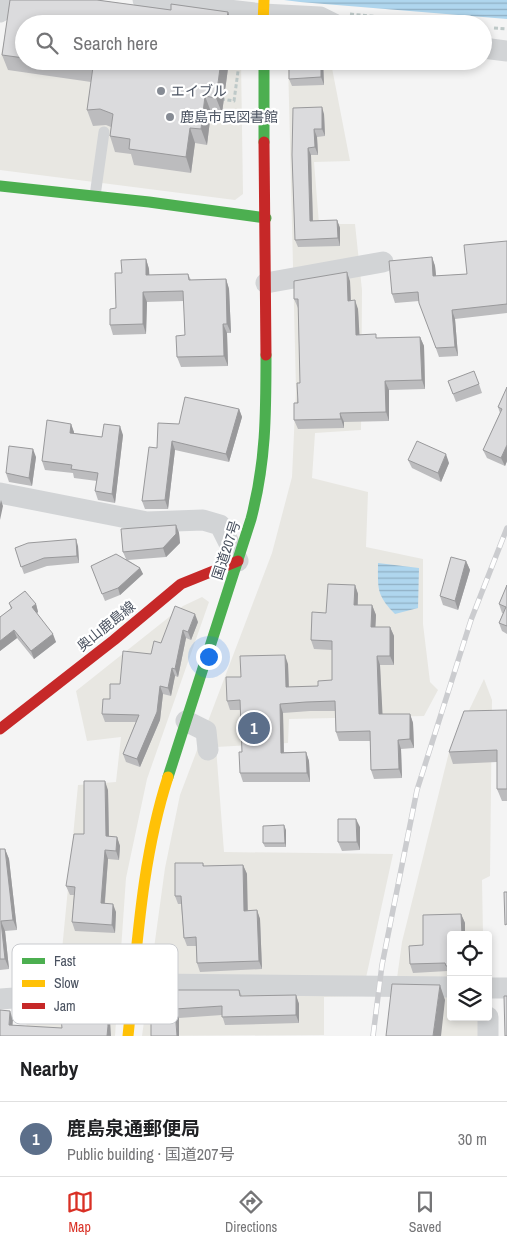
<!DOCTYPE html>
<meta charset="utf-8">
<style>
:root{--surface:#fff;--page:#f6f6f6;--text:#202124;--muted:#757577;--line:#e0e0e0;--accent:#d93025}
body{margin:0;font-family:"Archivo Narrow","Noto Sans JP",sans-serif;background:var(--page);color:var(--text)}
.controls{position:absolute;right:15px;bottom:15px;display:grid;overflow:hidden;border-radius:5px;box-shadow:0 2px 8px #0003}
.controls button{width:45px;height:45px;display:grid;place-items:center;padding:0;border:0;border-bottom:1px solid var(--line);background:var(--surface);color:var(--text);font:25px sans-serif}
.you{position:absolute;left:208px;top:656px;width:18px;height:18px;margin:-12px;border:4px solid #fff;border-radius:50%;background:#1a73e8;box-shadow:0 0 0 8px #1a73e833}
.badge{display:grid;place-items:center;width:32px;height:32px;border-radius:50%;background:var(--accent);color:#fff;font-size:16px;font-weight:700}
.pin{position:absolute;translate:-50% -50%;border:2px solid #fff;box-shadow:0 1px 5px #0006}
.list{margin:0;padding:0;list-style:none}
h2{display:flex;justify-content:space-between;align-items:center;height:65px;margin:0;padding:0 20px;font-size:21px}
h2 small{font-size:16px;font-weight:400;color:var(--muted)}
.list li{display:grid;grid-template-columns:32px 1fr auto;gap:15px;align-items:center;box-sizing:border-box;height:75px;padding:0 20px;border-top:1px solid var(--line)}
.list b{display:block;font-size:19px;white-space:nowrap}
.list p{margin:0;font-size:16px;white-space:nowrap;color:var(--muted)}
.list em{font-size:16px;font-style:normal;color:var(--muted)}
.icon{flex:none;width:28px;height:28px;fill:none;stroke:currentColor;stroke-width:2;stroke-linecap:round;stroke-linejoin:round}
.map{position:relative;flex:none;width:507px;height:1036px;overflow:hidden}
.search{position:absolute;background:var(--surface);box-shadow:0 2px 8px #0003;left:15px;right:15px;top:15px;height:55px;display:flex;align-items:center;gap:12px;box-sizing:border-box;padding:0 18px;border-radius:28px;color:var(--muted);font-size:19px}
.sheet{height:140px;background:var(--surface)}
nav{display:flex;justify-content:space-around;align-items:center;box-sizing:border-box;height:70px;border-top:1px solid var(--line);background:var(--surface);font-size:14px;color:var(--muted)}
nav a{display:grid;justify-items:center;gap:2px}
nav .on{color:var(--accent)}
.map>svg:first-child{display:block}
</style>
<div class="map">
<svg width="507" height="1036" viewBox="0 0 507 1036">
<defs>
<pattern id="water-rules" width="6" height="5" patternUnits="userSpaceOnUse" patternTransform="scale(1.25)"><rect width="6" height="5" fill="#afd6ee"/><path d="M0 2.5h6" fill="none" stroke="#90b0c4"/></pattern>
</defs>
<rect width="100%" height="100%" fill="#f4f4f4"/>
<path fill="#e8e7e2" d="M12,8L24,24V61H241L243,194L235,200L0,170V58Z
M288,61H372V63L332,68L350,161L314,162L319,224H355L362,290L361,430L315,433L312,478L368,492L366,547L423,559V624L430,682L438,690L424,716L289,719L288,743L216,747L224,852L393,854L362,996L324,997V1035L142,1036L165,868L180,795L272,553L292,477L296,389Z
M202,597L209,602L147,779L126,878L115,1036H26L28,992L16,991V956L62,950L78,785L116,782L121,737L87,741L76,691L183,606Z
M484,679L492,700L490,876L482,880L483,935H451V1017H485V1036H389L402,942L449,752Z"/>
<path fill="url(#water-rules)" d="M284,0H507V19L300,2Z
M378,563L419,568L418,608L395,614C376,595 378,588 378,563Z"/>
<g fill="none" stroke-linecap="round" stroke-linejoin="round">
<path stroke="#bec9c8" stroke-width="3" stroke-dasharray="4 2.5" stroke-linecap="butt" d="M350,14L453,24
M494,28L507,29
M221,99L234,101L239,64"/>
<path stroke="#d2d4d6" stroke-width="11" d="M95,196L104,132"/>
<path stroke="#d2d4d6" stroke-width="21" d="M143,0L263,14L320,17L334,24
M0,12L6,0
M483,48L507,51
M266,283L383,262
M0,493L147,522L203,520L220,525L238,561
M186,721L206,731L208,750
M488,988H507
M0,999L109,991L152,984L451,987
M488,1017V1036"/>
<path stroke="#4caf50" stroke-width="11" d="M264,61V142
M0,186L149,202L266,218
M168,777L251,519C266,462 266,414 266,355"/>
<path stroke="#ffc107" stroke-width="11" d="M263,24L264,0
M128,1036C137,950 141,860 168,777"/>
<path stroke="#c62828" stroke-width="11" d="M264,142L266,355
M0,729L114,640L181,584L238,561"/>
<defs>
<path id="rail" d="M373,1036L382,965L417,790L471,620L507,528"/>
</defs>
<use href="#rail" stroke="#cbcccf" stroke-width="5.5"/>
<use href="#rail" stroke="#fff" stroke-width="4" stroke-dasharray="11" stroke-linecap="butt"/>
</g>
<path fill="#bcbcbe" d="M10,0H97L171,10V4L228,12L232,24H24V61H229L222,113L211,112L207,145L195,143L191,173L134,165L131,154L115,152L110,136L111,127L106,125L93,126L87,110L91,82L8,70L2,55Z
M323,61L324,85L292,86L289,79Z
M324,114L325,136L317,137L318,155H311L313,221L337,220L340,228V246L298,247L295,240L292,155Z
M507,241V313L455,319L458,356L439,357L419,301L395,303L392,294L432,257L435,266L436,276L467,274Z
M146,259L149,269V275L188,274L191,280L226,279L229,289L231,333H227L228,366L181,367L177,357L185,335L184,301L147,302L146,334L113,335L110,325L116,308L122,273Z
M350,281L351,301L358,309L359,335L377,338L420,337L424,346L425,389L389,390V421L344,422V428L298,429L294,420L300,383L298,308L294,299Z
M448,381L479,384L482,393L456,402Z
M507,387V461L505,466L487,458L483,450L500,413L498,407Z
M239,409L242,417L229,462L175,450L168,509H145L142,501L157,448L179,424Z
M71,424L74,433L102,437L123,435L115,503L98,500L95,491L97,481L74,478L73,473L45,470L42,461Z
M36,457L32,486L9,482L6,473Z
M408,460L449,463L441,482L412,468Z
M176,525L179,533L180,543L166,557L128,560L140,568L143,574L120,595L105,601L91,566L126,559L123,552Z
M78,546L79,563L47,566L24,574L15,548Z
M466,561L470,570L458,610L443,605L440,596Z
M355,585L358,594V605H372L376,615L375,627H390L394,636V665H380L382,714H410L413,723L414,748L401,749L402,778L374,779L371,770L370,741H339L336,732L335,711H310L283,713L284,752H306L309,761L310,782H243L240,773L242,752L241,710H230L227,701L241,677L288,664L289,687L318,686L332,680V650L314,649L311,640L326,613Z
M507,585V634L502,631L499,623L503,613H502L499,604Z
M9,603L36,604L38,612L37,613L56,642L34,659L17,638L0,651V617L11,609Z
M198,622L191,640L186,638L178,677L175,676L171,696L163,694L160,720L140,767L126,762L123,754L136,722H105L102,714L110,699L120,684L151,654L161,643Z
M507,710V801H502L497,789V762L453,764L449,752Z
M108,790L109,836L117,837L120,846L119,860L108,859L105,903L116,912L115,933L75,931L72,922L74,895H70L66,886L84,834Z
M360,827V850L342,851L338,842Z
M286,830V847H265L263,843Z
M0,849H5L9,859L17,930L5,931L9,969L0,970Z
M203,863L204,866L243,865L247,874V911L257,910L260,919L262,969L200,972L197,963L196,946H187L184,938L181,904H178L175,896Z
M461,914L465,923V935H451V974H449L448,971L413,973L410,964L423,945Z
M63,954L94,959L96,979L37,984L34,975Z
M156,990H239L242,996L296,995L299,1004V1023L225,1025L222,1015L179,1018Z"/>
<path fill="#99999b" d="M228,12L232,24H226Z
M221,61H229L222,113L216,98Z
M321,61H323L324,85L321,77Z
M205,96L211,112L207,145L201,129Z
M322,107L324,114L325,136L322,129Z
M190,128L195,143L191,173L186,157Z
M314,129L317,137L318,155L315,147Z
M308,148L311,155L313,228L310,221Z
M337,220L340,228V246L338,238Z
M432,257L435,266L437,285L433,276Z
M146,259L149,269L150,285L146,275Z
M347,272L350,281L351,309L348,301Z
M226,279L229,289L231,333L227,324Z
M143,292L147,302L146,334L143,324Z
M355,300L358,309L360,344L356,335Z
M452,310L455,319L458,356L455,347Z
M223,324L227,333L228,366L224,356Z
M420,337L424,346L425,389L422,380Z
M385,381L389,390V421L386,412Z
M239,409L242,417L229,462L226,454Z
M340,413L344,422V428L341,419Z
M71,424L74,432L73,441L70,433Z
M120,426L123,435L115,503L112,494Z
M172,441L175,450L168,509L165,500Z
M507,445V461L505,466L501,458Z
M33,449L36,457L32,486L29,478Z
M446,454L449,463L441,482L438,473Z
M1,500L3,506L0,520V504Z
M176,525L179,533L180,543L166,557L163,548Z
M76,539L78,546L79,563L77,556Z
M466,561L470,570L458,610L455,601Z
M140,568L143,574L120,595L118,588Z
M355,585L358,594L357,614L354,605Z
M36,604L38,612L35,615L32,607Z
M372,605L376,615L375,636L371,627Z
M195,614L198,622L191,640L188,632Z
M390,627L394,636V665L390,656Z
M14,630L17,638L0,651V641Z
M183,630L186,638L178,677L175,669Z
M53,634L56,642L34,659L31,651Z
M285,655L288,664L289,696L286,687Z
M377,656L380,665L383,723L379,714Z
M172,668L175,676L171,696L168,688Z
M160,686L163,694L160,720L140,767L137,759Z
M280,704L283,713L284,762L281,753Z
M410,714L413,723L414,748L410,739Z
M398,740L401,749L402,778L399,769Z
M306,752L309,761L310,782L307,773Z
M105,781L108,790L109,845L106,836Z
M356,819L360,827V850L357,842Z
M284,825L286,830V847L285,843Z
M117,837L120,846L119,860L116,851Z
M5,849L9,859L17,930L13,920Z
M105,850L108,859L104,911L101,903Z
M243,865L247,874L248,919L244,911Z
M113,904L116,912L115,933L112,925Z
M257,910L260,919L262,969L259,961Z
M461,914L465,923V935H462Z
M1,921L5,931L9,969L5,959Z
M91,951L94,959L96,979L93,971Z
M440,985L445,1000L441,1036H433Z
M106,995L109,1004L111,1036H107Z
M296,995L299,1004V1023L296,1015Z
M175,1009L179,1018V1036H177Z
M10,1011L13,1019L12,1033L9,1025Z"/>
<path fill="#dbdbdd" stroke="#99999b" d="M10,0H97L171,10V4L228,12L226,24H24V58L2,55Z
M290,20L312,22V24H290Z
M48,61H221L216,98L205,96L201,129L190,128L186,157L129,149L130,139L110,136L113,114L100,109L87,110L93,67Z
M289,61H321V77L289,79Z
M322,107V129H314L315,147L308,148L310,221L337,220L338,238L295,240L292,155L293,108Z
M507,241V304L452,310L455,347L436,348L419,303L418,292L392,294L389,261L432,257L433,276L467,274L464,245Z
M146,259V275L188,274L189,280L226,279L227,324H223L224,356L177,357L176,336L185,335L183,291L143,292V324L110,325V309L116,308L115,273H122L121,260Z
M347,272L348,301L355,300L356,335L376,334V338L420,337L422,380L385,381L386,412L340,413L341,419L294,420V403H298L297,383H300L298,299H294V281Z
M474,371L479,384L453,394L448,381Z
M507,387V445L501,458L483,450L502,409L498,407Z
M185,397L239,409L226,454L172,441L165,500L142,501L149,447L157,448L158,423L179,424Z
M47,420L71,424L70,433L102,437L104,424L120,426L112,494L95,491L98,473L71,469L72,465L42,461Z
M417,441L446,454L438,473L408,460Z
M9,446L33,449L29,478L6,473Z
M176,525V534L163,548L123,552L121,529Z
M76,539L77,556L44,558L21,567L15,548L28,543Z
M116,554L140,568L118,588L102,594L91,566Z
M451,557L466,561L455,601L440,596Z
M328,584L355,585L354,605H372L371,627H390V656H377L379,714H410V739L398,740L399,769L371,770L370,731L336,732L335,701L306,702L280,704L281,753L306,752L307,773H240L239,752H242L240,700L227,701L226,677H241L240,656L285,655L286,687L318,686V681L332,680V641L311,640L312,612L326,613Z
M507,585V626L499,623L506,607L499,604Z
M25,591L36,604L32,607L53,634L31,651L14,630L0,641V617L12,608L9,603Z
M175,606L195,614L188,632L183,630L175,669L172,668L168,688L160,686L157,712L137,759L123,754L139,715L102,714L103,699H110V684H120L123,651L151,654L154,641L161,643Z
M507,710V789H497V750L449,752L464,711Z
M84,781H105L106,836L117,837L116,851L105,850L101,903L113,904L112,925L72,922L75,887L66,886L74,834H84Z
M338,819H356L357,842H338Z
M284,825L285,843H263V826Z
M0,849H5L13,920L1,921L5,959H0Z
M175,863H203V866L243,865L244,911L257,910L259,961L197,963L196,937L184,938L181,896H175Z
M504,892H507V924L505,925Z
M461,914L462,935H451V966H446L445,963L410,964L409,946L423,945V915Z
M392,984L440,985L433,1036H386Z
M156,990H239L240,996L296,995V1015L222,1017V1006L175,1009L177,1036H151V1020H158Z
M106,995L108,1026L107,1036H0V1010L10,1011L9,1025L62,1028L59,998Z
M504,996H507V1036H505Z"/>
<g fill="#868b94" stroke="#fff" stroke-width="2">
<circle cx="161" cy="91" r="5"/>
<circle cx="170" cy="117" r="5"/>
</g>
<g text-anchor="middle" stroke-width="4.5" stroke-linejoin="round" paint-order="stroke">
<g font-size="14" fill="#4a5260" stroke="#fff" text-anchor="start">
<text x="171" y="96">エイブル</text>
<text x="180" y="122">鹿島市民図書館</text>
</g>
<g font-size="14" fill="#4a5260" stroke="#fff">
<text transform="translate(226 550) rotate(-72)" y="5">国道207号</text>
<text transform="translate(106 626) rotate(-39)" y="5">奥山鹿島線</text>
</g>
</g>
<rect x="12" y="944" width="166" height="80" rx="8" fill="#fff" stroke="#c9cbcf" stroke-width="1"/>
<rect x="22" y="958" width="23" height="6" fill="#4caf50"/>
<rect x="22" y="980" width="23" height="7" fill="#ffc107"/>
<rect x="22" y="1003" width="23" height="6" fill="#c62828"/>
<g font-size="14" fill="#4a5260">
<text x="54" y="966">Fast</text>
<text x="54" y="988">Slow</text>
<text x="54" y="1011">Jam</text>
</g>
</svg>
<div class="controls">
<button><svg class="icon" aria-label="locate" viewBox="0 0 24 24"><circle cx="12" cy="12" r="6"/><path d="M12 2v4M12 18v4M2 12h4M18 12h4"/></svg></button>
<button><svg class="icon" aria-label="layers" viewBox="0 0 24 24"><path d="M12 4l9 5-9 5-9-5zM3 14l9 5 9-5"/></svg></button>
</div>
<div class="you"></div>
<div class="pin badge" style="left:254px;top:728px;background:#5c6f8a">1</div>
<div class="search"><svg class="icon" aria-label="search" viewBox="0 0 24 24"><circle cx="10" cy="10" r="6"/><path d="M15 15l6 6"/></svg>Search here</div>
</div>
<section class="sheet">
<h2>Nearby<small></small></h2>
<ul class="list">
<li><span class="badge" style="background:#5c6f8a">1</span><div><b>鹿島泉通郵便局</b><p>Public building · 国道207号</p></div><em>30 m</em></li>
</ul>
</section>
<nav>
<a class="on"><svg class="icon" aria-label="map" viewBox="0 0 24 24"><path d="M3 6l6-2 6 2 6-2v14l-6 2-6-2-6 2zM9 4v14M15 6v14"/></svg>Map</a>
<a><svg class="icon" aria-label="directions" viewBox="0 0 24 24"><path d="M12 3l9 9-9 9-9-9zM9 14v-3h6M13 9l2 2-2 2"/></svg>Directions</a>
<a><svg class="icon" aria-label="saved" viewBox="0 0 24 24"><path d="M7 4h10v16l-5-4-5 4z"/></svg>Saved</a>
</nav>
